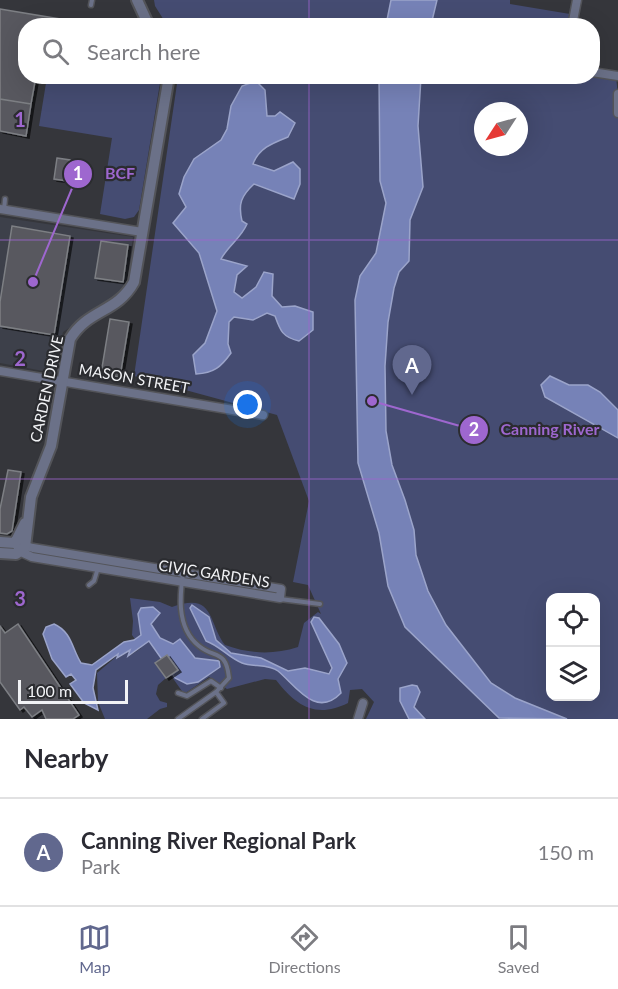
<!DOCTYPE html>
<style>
:root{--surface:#fff;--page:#f7f7f7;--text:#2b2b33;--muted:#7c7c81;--line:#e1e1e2;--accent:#61688e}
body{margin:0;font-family:Lato,sans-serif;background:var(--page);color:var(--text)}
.controls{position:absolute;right:18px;bottom:18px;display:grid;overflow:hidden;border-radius:12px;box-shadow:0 6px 24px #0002}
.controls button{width:54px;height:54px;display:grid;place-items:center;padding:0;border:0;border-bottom:2px solid var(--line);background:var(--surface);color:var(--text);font:30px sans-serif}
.compass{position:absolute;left:474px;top:102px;width:54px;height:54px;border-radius:50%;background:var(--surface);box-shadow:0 6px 24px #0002;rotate:234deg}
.scale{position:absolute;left:18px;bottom:15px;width:110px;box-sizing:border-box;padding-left:6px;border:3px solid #f1f2f5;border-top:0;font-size:16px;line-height:21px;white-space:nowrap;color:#f1f2f5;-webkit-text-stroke:4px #2b2c30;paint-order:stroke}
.you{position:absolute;left:248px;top:405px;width:21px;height:21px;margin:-15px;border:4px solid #fff;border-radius:50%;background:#1a73e8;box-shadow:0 0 0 9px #1a73e833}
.badge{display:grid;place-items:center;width:39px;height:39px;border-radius:50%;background:var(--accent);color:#fff;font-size:20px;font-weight:700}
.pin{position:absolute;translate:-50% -50px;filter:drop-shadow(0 2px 3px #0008)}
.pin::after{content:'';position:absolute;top:32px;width:21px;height:18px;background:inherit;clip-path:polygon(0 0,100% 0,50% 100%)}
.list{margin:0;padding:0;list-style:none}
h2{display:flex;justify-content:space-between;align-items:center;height:78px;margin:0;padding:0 24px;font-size:26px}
h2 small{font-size:20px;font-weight:400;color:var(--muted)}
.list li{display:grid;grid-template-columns:39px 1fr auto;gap:18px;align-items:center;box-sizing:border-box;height:108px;padding:0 24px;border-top:2px solid var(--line)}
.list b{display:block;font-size:22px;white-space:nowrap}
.list p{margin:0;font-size:20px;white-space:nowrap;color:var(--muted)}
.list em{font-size:20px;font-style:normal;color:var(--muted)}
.icon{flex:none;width:33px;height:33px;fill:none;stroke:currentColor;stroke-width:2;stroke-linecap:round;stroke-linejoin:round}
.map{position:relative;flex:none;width:618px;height:719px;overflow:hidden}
.search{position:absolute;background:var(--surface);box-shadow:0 6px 24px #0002;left:18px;right:18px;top:18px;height:66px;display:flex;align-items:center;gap:15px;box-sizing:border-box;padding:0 21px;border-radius:24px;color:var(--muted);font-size:22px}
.sheet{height:186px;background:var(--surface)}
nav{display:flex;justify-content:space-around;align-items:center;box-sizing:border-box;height:84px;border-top:2px solid var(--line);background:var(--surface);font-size:16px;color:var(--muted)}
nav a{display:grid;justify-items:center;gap:3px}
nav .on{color:var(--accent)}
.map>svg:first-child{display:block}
</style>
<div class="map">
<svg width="618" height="719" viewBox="0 0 618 719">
<defs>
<filter id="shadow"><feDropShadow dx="3" dy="2" stdDeviation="0" flood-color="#0009"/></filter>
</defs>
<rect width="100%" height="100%" fill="#35363b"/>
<path fill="#3d404a" d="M0,217L133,237L126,286L115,298L63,332L54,373L0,363Z"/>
<path fill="#454c72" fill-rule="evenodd" d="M154,0H510V4L570,14V25H167L155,6Z
M593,72L616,76L618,96V719H366L374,702L362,689L350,690L348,703C316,719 296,706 276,680L265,679L227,689L209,677L184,694L148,643L160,660L155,664L166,678L158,685L156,694L160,701L167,703V707L160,709L147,719H105L98,702L97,673L117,656V659L129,651L128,657L141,648L132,635L133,621L130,598L160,602L172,607C215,591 208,623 225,645C250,654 273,655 298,647L304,623L318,612L321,614L308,585L293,582L309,501L277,415L134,376L178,77L592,76ZM483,111H519V147H483ZM550,598H596V696H550Z
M106,76L120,79L121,77H161L139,210L134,217L125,219L100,214L112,138L39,126L47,77Z"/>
<path fill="#7682b7" stroke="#9ba4ca" stroke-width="1.5" d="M391,0H437L431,25H386Z
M379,77H421L418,126L423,187L410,220L409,261L399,272L394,288L388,322L385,366L386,431L392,465L405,500L414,530L416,555L428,591L446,625L491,683L515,698L567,719L499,718L405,627L388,586L379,533L358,463L355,300L360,276L376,253L386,203L380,181Z
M256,81L265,90L267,116H275L280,112L295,123L288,137C273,143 259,148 253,164L274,171L293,162L300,169V184L294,199L254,184C241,196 238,204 242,221L247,224C241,238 228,246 221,259L247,266L237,275L234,292L242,298L256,287L264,272L273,274L272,296L282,307L295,306L313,312V330L299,341C282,337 280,330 275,316L267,313L253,320L234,317L229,322L228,344L231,353C221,367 214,373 196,374L193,355L205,343L217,311L199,253L173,223L186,207L179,194L184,177L194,159L221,140L227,129L231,106L242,86Z
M550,376L569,385H588L600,392L618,410V438L545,397L541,385Z
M192,605L209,617L216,640L231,653L261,658L288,671L305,668L329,674L332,668L311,622L314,617L319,618L339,644L347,663L338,679L341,693C316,719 296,686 278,671C269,664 252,667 242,663C229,658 220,646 206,641L190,608Z
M153,607L160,613L151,624L160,638L173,644L180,639L195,658L219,661L220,667L198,682L187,684L175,678L149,641L128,656L130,650L117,658L118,654L96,670L93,688L98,710L84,703L70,684L76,680L71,674L66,677L52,659L43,634L46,627L54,624C72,632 72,649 81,663L92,665L124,642L134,640L141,635L138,614L141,608Z
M412,685L417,686L420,692L414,707L425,719H409L400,701V688Z"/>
<path fill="#58595e" stroke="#7d7f84" stroke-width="1.5" filter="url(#shadow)" d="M0,9L78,22V26H26V76H36L31,104L0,99Z
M0,99L31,104L26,136L0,131Z
M57,158L70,160L67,181L54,179Z
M12,226L70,236L54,335L0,326V302Z
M101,241L128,245L123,282L95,278Z
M110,319L129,322L120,377L101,374Z
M8,470L21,472L12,531L7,534L0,533V509Z
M18,624L79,715L73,719H46L42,710L32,717L24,707L20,710L0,682V626L5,633Z
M167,655L178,670L166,678L155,663Z"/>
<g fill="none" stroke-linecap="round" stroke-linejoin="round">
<defs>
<path id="service" d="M91,5L92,0
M550,23L565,26
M4,210L5,199
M184,566C180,592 175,627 199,646C215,659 226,649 229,678L216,692
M89,585L94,581L98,568
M280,599L320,604
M178,693L187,696L211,681L221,688
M178,719L216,692L224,703L202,719"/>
<path id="minor" d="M572,26L577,0
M592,72L618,76
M618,94V113
M0,209L142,232
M0,371L263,415
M15,543L33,548L281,589L280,598L32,557L21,552Z
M358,719L363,703"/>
<path id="tertiary" d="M137,0L149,26
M0,542L15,543L25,523
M0,553L16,554L25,547L31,497L51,446L70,339C88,309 117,313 134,282L169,76"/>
</defs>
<use href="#service" stroke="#535459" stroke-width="7"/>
<use href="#minor" stroke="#535459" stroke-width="11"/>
<use href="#tertiary" stroke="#535459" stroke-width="14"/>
<use href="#service" stroke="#6b7188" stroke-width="4"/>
<use href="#minor" stroke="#6b7188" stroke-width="8"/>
<use href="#tertiary" stroke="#6b7188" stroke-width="10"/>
</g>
<path fill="none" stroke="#9e67cf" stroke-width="1.5" stroke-opacity="0.55" d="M309,0V26M309,76V719M0,240H618M0,479H618"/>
<g text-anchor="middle" stroke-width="4.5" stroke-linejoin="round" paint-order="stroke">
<g font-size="15" fill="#f1f2f5" stroke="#2b2c30">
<text transform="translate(134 379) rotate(10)" y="5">MASON STREET</text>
<text transform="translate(47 389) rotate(-78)" y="5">CARDEN DRIVE</text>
<text transform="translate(214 574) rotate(9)" y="5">CIVIC GARDENS</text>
</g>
</g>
<g font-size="20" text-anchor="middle" font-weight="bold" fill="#9e67cf" stroke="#2b2c30" stroke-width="4.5" stroke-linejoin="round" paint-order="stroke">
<text x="20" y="127">1</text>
<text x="20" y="366">2</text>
<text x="20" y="606">3</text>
</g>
<path fill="none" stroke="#9e67cf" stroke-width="2" d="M33 282L78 174M372 401L474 430"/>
<g fill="#9e67cf" stroke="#2b2c30" stroke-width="2">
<circle cx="33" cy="282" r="6"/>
<circle cx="372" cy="401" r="6"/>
<circle cx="78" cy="174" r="15"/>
<circle cx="474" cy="430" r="15"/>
</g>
<g font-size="18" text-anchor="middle" font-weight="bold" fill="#fff">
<text x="78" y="180">1</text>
<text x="474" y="436">2</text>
</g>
<g font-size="16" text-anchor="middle" font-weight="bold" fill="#9e67cf" stroke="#2b2c30" stroke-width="4.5" stroke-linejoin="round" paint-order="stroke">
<text x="120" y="179">BCF</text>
<text x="550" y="435">Canning River</text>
</g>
</svg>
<div class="controls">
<button><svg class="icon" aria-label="locate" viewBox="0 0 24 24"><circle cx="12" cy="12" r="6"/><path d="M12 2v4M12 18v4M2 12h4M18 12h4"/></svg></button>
<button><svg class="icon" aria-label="layers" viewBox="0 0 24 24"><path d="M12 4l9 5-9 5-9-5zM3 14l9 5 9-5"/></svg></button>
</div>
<svg class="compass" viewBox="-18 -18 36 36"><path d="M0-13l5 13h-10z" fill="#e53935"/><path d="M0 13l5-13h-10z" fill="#7c7c81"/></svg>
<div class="scale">100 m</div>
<div class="you"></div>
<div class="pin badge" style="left:412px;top:395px">A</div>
<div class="search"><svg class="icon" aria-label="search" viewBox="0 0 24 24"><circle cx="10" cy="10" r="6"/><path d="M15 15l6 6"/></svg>Search here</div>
</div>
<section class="sheet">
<h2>Nearby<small></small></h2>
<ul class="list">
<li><span class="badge">A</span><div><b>Canning River Regional Park</b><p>Park</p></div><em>150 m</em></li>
</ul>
</section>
<nav>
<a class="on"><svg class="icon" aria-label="map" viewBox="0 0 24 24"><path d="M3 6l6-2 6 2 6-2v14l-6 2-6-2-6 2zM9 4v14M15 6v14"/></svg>Map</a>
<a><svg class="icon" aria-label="directions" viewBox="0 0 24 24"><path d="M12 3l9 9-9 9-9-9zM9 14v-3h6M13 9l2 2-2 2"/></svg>Directions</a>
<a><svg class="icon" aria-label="saved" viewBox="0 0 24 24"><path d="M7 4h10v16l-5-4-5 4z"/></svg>Saved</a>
</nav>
